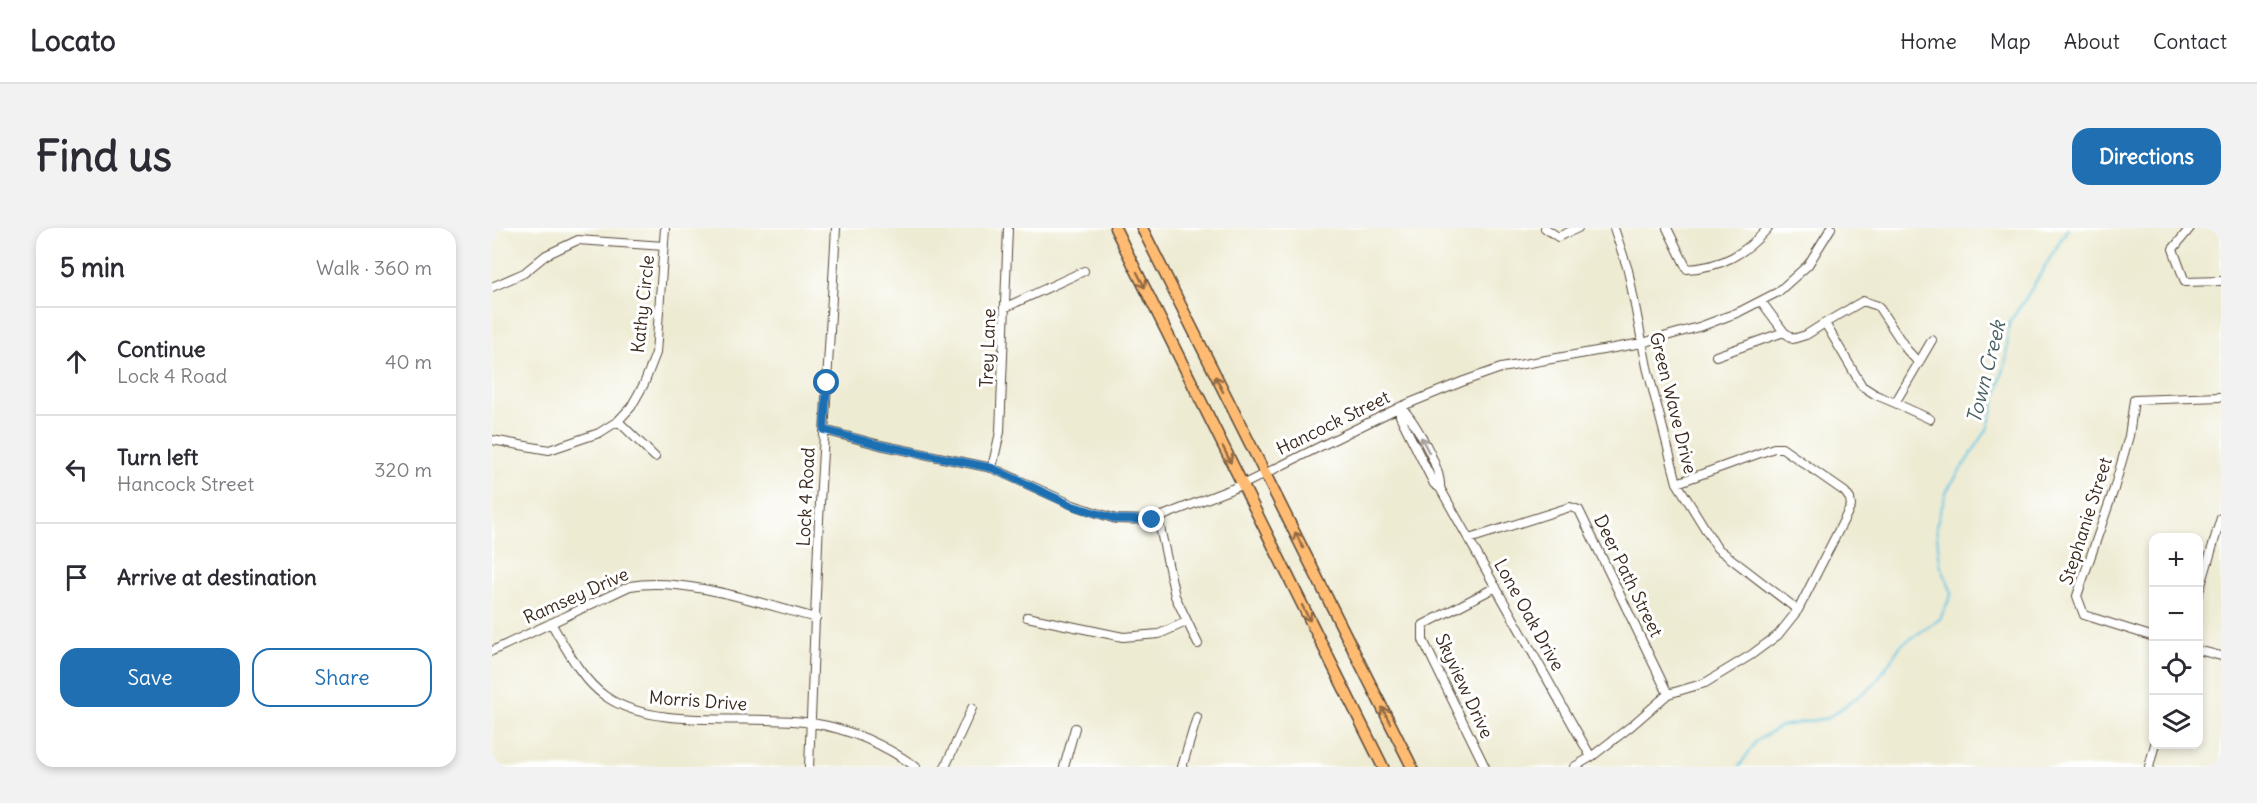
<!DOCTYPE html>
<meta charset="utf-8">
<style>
:root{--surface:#fff;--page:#f2f2f3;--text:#2b2b33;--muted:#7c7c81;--line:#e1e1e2;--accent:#1f6fb2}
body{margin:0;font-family:Delius,sans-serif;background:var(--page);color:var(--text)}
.controls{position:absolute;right:18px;bottom:18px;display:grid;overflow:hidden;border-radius:12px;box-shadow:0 3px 9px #0003}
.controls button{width:54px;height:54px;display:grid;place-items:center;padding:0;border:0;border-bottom:2px solid var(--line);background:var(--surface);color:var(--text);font:30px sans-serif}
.stop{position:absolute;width:18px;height:18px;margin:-14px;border:4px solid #1f6fb2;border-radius:50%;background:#fff}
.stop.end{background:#1f6fb2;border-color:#fff;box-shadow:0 2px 6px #0008}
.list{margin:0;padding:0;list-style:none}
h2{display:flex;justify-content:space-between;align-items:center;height:78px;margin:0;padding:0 24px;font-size:26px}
h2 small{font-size:20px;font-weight:400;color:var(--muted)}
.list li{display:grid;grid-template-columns:39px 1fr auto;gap:18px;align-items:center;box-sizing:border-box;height:108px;padding:0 24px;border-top:2px solid var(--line)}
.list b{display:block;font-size:22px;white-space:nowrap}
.list p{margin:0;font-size:20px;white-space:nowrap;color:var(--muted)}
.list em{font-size:20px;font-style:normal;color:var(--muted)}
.actions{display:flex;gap:12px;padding:18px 24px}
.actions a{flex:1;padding:14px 0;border:2px solid var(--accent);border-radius:18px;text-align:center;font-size:21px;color:var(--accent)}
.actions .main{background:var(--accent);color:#fff}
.icon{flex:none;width:33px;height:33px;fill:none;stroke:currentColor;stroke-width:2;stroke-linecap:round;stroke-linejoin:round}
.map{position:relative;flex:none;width:1729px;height:539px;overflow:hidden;border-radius:18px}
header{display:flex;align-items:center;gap:36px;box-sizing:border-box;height:84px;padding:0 30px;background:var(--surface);border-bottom:2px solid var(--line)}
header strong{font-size:28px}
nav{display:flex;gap:33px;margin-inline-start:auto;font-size:21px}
.intro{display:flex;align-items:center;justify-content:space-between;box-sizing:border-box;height:144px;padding:0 36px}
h1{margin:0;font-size:42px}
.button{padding:15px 27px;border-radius:18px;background:var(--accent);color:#fff;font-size:21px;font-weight:700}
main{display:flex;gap:36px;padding:0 36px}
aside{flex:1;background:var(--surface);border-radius:18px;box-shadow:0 3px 9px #0003}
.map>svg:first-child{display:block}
</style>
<header>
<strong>Locato</strong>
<nav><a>Home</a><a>Map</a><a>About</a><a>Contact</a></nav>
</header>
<div class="intro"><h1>Find us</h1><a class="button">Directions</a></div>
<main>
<aside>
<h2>5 min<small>Walk · 360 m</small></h2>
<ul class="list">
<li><svg class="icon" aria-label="ahead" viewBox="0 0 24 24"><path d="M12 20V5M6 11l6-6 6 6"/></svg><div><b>Continue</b><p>Lock 4 Road</p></div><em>40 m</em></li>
<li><svg class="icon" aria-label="left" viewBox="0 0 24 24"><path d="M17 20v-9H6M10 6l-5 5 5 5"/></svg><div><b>Turn left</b><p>Hancock Street</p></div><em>320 m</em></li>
<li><svg class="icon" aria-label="arrive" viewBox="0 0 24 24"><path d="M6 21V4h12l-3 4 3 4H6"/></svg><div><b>Arrive at destination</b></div></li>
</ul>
<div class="actions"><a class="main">Save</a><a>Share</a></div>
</aside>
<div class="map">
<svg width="1729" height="539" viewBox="0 0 1729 539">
<rect width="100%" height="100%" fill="#fff"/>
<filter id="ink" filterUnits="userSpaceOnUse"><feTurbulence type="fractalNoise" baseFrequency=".0167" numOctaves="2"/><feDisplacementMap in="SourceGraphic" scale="12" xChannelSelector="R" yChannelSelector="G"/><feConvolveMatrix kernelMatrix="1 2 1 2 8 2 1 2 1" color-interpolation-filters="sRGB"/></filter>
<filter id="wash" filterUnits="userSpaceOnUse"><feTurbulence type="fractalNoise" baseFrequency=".008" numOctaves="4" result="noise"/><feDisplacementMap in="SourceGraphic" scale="24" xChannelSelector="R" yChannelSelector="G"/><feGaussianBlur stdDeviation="1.35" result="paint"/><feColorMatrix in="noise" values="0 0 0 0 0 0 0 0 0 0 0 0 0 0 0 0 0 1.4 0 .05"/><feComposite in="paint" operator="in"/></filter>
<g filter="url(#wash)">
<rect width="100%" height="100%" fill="#eeebd3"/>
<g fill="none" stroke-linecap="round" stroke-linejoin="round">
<path stroke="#64c5e3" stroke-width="2" d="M1247,539L1264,513L1289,498L1336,490L1382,457L1409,417L1448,391L1460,365L1448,336L1444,298L1455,262L1495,202L1514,133L1517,95L1534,70L1576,0"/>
</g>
</g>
<g filter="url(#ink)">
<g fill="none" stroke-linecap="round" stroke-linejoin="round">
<defs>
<path id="minor" d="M1053,0L1066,9L1086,0
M1122,0L1136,42L1155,139L1185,255L1225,320L1306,382
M1175,0L1195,41C1230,39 1253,26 1276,0
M1698,0L1681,21L1693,54L1729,53
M0,59L32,45L54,27L86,12L172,18
M1269,73L1292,104L1301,111L1314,107L1333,95L1370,158L1384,167L1403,175L1440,112
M512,80L592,43
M1333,95L1371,73L1386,78L1415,122L1427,135
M1224,128L1292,104
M1403,175L1438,191
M908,179V188L942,256L948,260L1099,529
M908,179C922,190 950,242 948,260
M126,193L163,229
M332,202L388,217L500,240L581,277L624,291L660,292L750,257L908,179L972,153L1009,140L1150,115L1210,98L1247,84L1286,64L1316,37L1339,0
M0,212L57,222L107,205L126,193L139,179L152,156L164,125L173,0
M500,240L508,204L516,0
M666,290L683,368L706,416
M977,311L1078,279L1087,282L1176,466
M1706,367L1729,290
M535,389L631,409L667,406L694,394
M59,395C74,420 89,451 113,468C163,504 261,485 320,495C358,501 393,517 424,539
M1662,409L1592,387L1585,368L1622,261L1637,208L1642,172L1729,169
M1706,422L1729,428
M0,423L138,358C191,348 271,376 324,390
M317,539L327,292L344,0
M453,539L480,480
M572,539L583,500
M690,539L705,489
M993,539L931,412V397L1004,359
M1082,539L1099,529L1138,499L1176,466L1213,455L1259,427L1286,407L1306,382L1359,278L1358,271L1353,264L1290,220H1282L1185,255
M1657,539L1663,516"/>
<path id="highway" d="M623,0L891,539
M650,0L920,539"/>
</defs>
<use href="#minor" stroke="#564739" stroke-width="10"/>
<use href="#highway" stroke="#564739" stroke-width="13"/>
<use href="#minor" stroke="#fff" stroke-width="8"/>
<use href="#highway" stroke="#ffbb71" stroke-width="10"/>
</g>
<defs><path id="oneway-shaft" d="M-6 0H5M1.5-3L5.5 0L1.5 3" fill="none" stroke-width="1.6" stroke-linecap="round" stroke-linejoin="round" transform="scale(1.5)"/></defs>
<g stroke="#936b43">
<use href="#oneway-shaft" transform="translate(649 52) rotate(63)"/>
<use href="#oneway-shaft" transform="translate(727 156) rotate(-117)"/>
<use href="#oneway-shaft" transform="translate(735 227) rotate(64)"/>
<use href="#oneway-shaft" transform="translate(807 312) rotate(-117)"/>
<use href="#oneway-shaft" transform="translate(814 385) rotate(63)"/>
<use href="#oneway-shaft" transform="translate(894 487) rotate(-117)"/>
</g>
<use stroke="#a79f9a" href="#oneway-shaft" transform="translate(933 217) rotate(-117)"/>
</g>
<g fill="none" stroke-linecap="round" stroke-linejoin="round" filter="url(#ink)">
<path stroke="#1f6fb2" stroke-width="8" d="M335,155L332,202L388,217L500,240L581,278L624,291L660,292"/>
</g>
<g text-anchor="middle" stroke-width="6" stroke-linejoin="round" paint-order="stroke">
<g font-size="18" fill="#3b2a1e" stroke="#fff">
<text transform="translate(151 76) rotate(-84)" y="6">Kathy Circle</text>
<text transform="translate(496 120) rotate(-88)" y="6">Trey Lane</text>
<text transform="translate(1181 175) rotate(76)" y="6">Green Wave Drive</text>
<text transform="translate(841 195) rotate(-26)" y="6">Hancock Street</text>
<text transform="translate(314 269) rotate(-87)" y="6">Lock 4 Road</text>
<text transform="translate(1594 293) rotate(-72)" y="6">Stephanie Street</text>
<text transform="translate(1136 348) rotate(64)" y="6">Deer Path Street</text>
<text transform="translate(84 368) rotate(-24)" y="6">Ramsey Drive</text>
<text transform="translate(1037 387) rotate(61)" y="6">Lone Oak Drive</text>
<text transform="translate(972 458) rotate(65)" y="6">Skyview Drive</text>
<text transform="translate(206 473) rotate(4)" y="6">Morris Drive</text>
</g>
<g font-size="20" font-style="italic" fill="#496063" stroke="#fff">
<text transform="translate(1494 144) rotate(-76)" y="7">Town Creek</text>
</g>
</g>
</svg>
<div class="controls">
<button>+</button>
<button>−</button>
<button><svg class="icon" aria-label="locate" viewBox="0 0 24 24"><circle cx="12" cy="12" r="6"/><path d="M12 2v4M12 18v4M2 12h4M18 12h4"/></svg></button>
<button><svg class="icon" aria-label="layers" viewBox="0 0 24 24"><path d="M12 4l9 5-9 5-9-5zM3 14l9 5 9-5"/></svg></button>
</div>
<div class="stop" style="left:335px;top:155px"></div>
<div class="stop end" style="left:660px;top:292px"></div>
</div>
</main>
